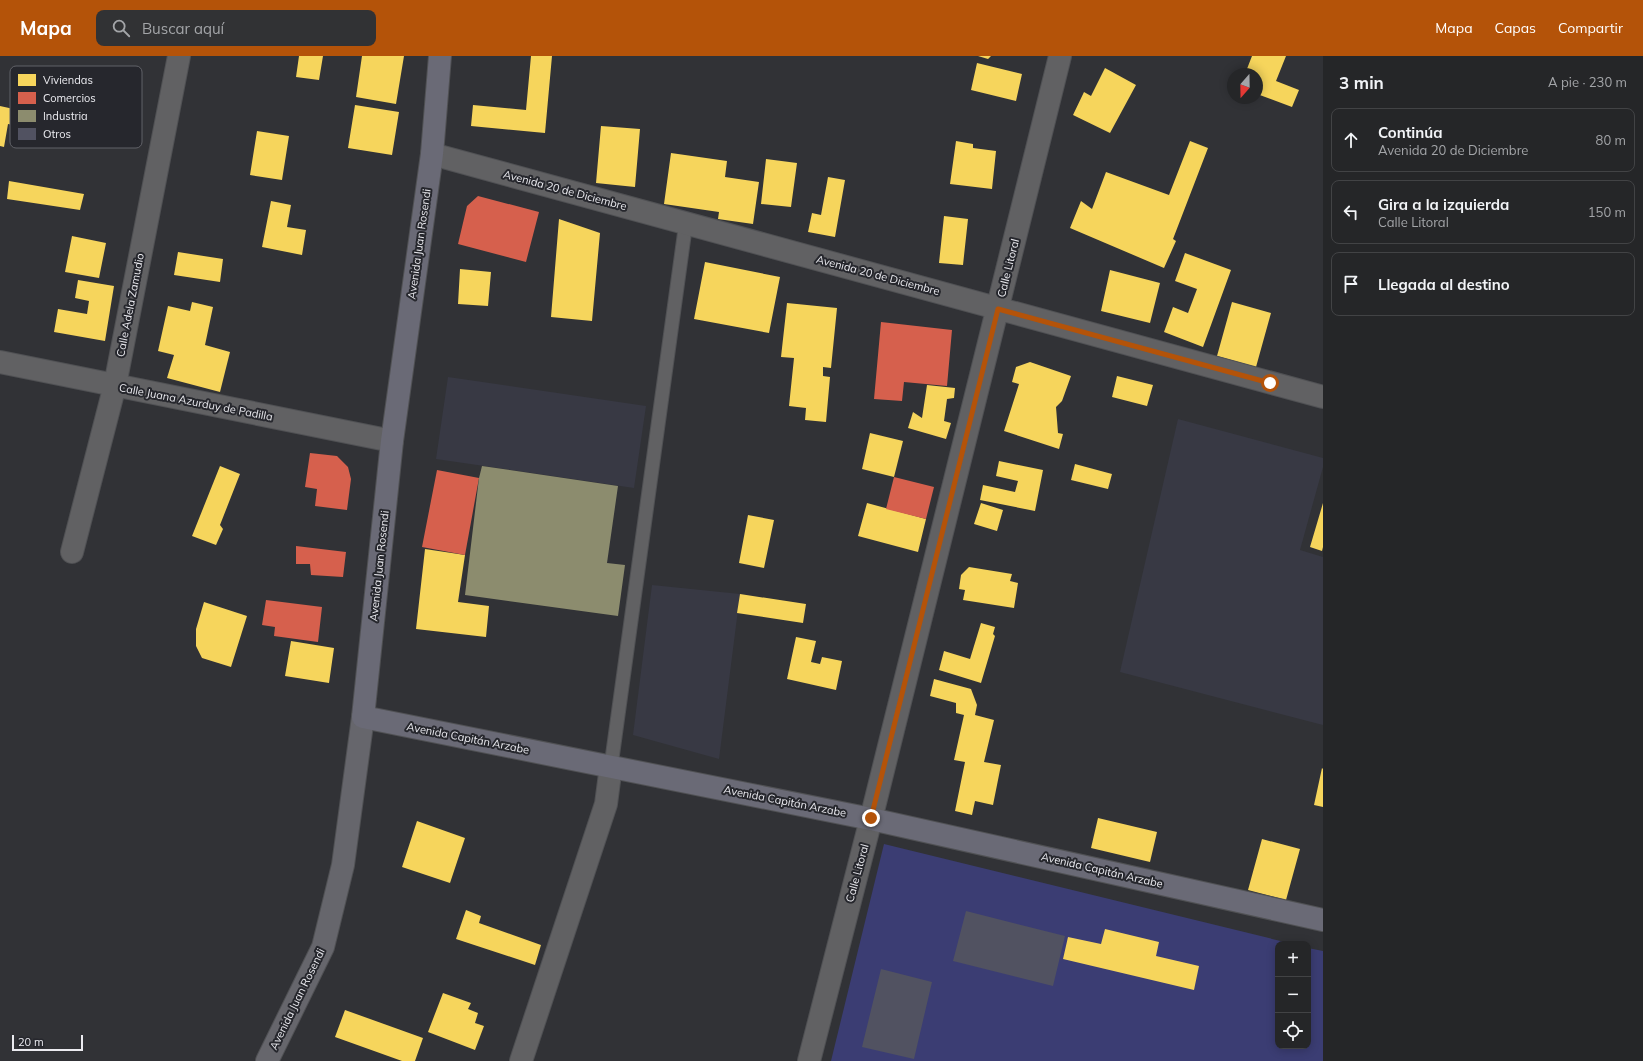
<!DOCTYPE html>
<html lang="es">
<meta charset="utf-8">
<style>
:root{--surface:#252628;--page:#313234;--text:#f1f3f6;--muted:#a3a5a8;--line:#424345;--accent:#b45309}
body{margin:0;font-family:Mulish,sans-serif;background:var(--page);color:var(--text)}
.controls{position:absolute;right:12px;bottom:12px;display:grid;overflow:hidden;border-radius:8px;box-shadow:0 2px 10px #0003}
.controls button{width:36px;height:36px;display:grid;place-items:center;padding:0;border:0;border-bottom:1px solid var(--line);background:var(--surface);color:var(--text);font:20px sans-serif}
.compass{position:absolute;left:1227px;top:12px;width:36px;height:36px;border-radius:50%;background:var(--surface);box-shadow:0 2px 10px #0003;rotate:200deg}
.scale{position:absolute;left:12px;bottom:10px;width:71px;box-sizing:border-box;padding-left:4px;border:2px solid #ebebf0;border-top:0;font-size:11px;line-height:14px;white-space:nowrap;color:#ebebf0;-webkit-text-stroke:3px #26272d;paint-order:stroke}
.stop{position:absolute;width:12px;height:12px;margin:-9px;border:3px solid #b45309;border-radius:50%;background:#fff}
.stop.end{background:#b45309;border-color:#fff;box-shadow:0 1px 4px #0008}
.list{margin:0;padding:0;list-style:none}
h2{display:flex;justify-content:space-between;align-items:center;height:52px;margin:0;padding:0 16px;font-size:17px}
h2 small{font-size:13px;font-weight:400;color:var(--muted)}
.list li{display:grid;grid-template-columns:26px 1fr auto;gap:12px;align-items:center;box-sizing:border-box;height:64px;margin:0 8px 8px;padding:0 8px;border:1px solid var(--line);border-radius:8px}
.list b{display:block;font-size:15px;white-space:nowrap}
.list p{margin:0;font-size:13px;white-space:nowrap;color:var(--muted)}
.list em{font-size:13px;font-style:normal;color:var(--muted)}
.icon{flex:none;width:22px;height:22px;fill:none;stroke:currentColor;stroke-width:2;stroke-linecap:round;stroke-linejoin:round}
.map{position:relative;flex:none;width:1323px;height:1005px;overflow:hidden}
header{display:flex;align-items:center;gap:24px;box-sizing:border-box;height:56px;padding:0 20px;background:var(--accent);color:#fff}
header strong{font-size:19px}
nav{display:flex;gap:22px;margin-inline-start:auto;font-size:14px}
.search{width:280px;height:36px;background:var(--page);display:flex;align-items:center;gap:10px;box-sizing:border-box;padding:0 14px;border-radius:8px;color:var(--muted);font-size:15px}
main{display:flex}
aside{flex:1;background:var(--surface)}
.map>svg:first-child{display:block}
</style>
<header>
<strong>Mapa</strong>
<div class="search"><svg class="icon" aria-label="search" viewBox="0 0 24 24"><circle cx="10" cy="10" r="6"/><path d="M15 15l6 6"/></svg>Buscar aquí</div>
<nav><a>Mapa</a><a>Capas</a><a>Compartir</a></nav>
</header>
<main>
<div class="map">
<svg width="1323" height="1005" viewBox="0 0 1323 1005">
<rect width="100%" height="100%" fill="#313236"/>
<path fill="#383944" d="M448,321L646,350L634,432L436,403Z
M1178,363L1323,402V411L1300,494L1323,501V669L1120,616Z
M652,529L740,538L719,703L633,679Z"/>
<path fill="#3b3d73" d="M884,788L1293,888H1278V990H1308V892L1323,895V1005H831Z"/>
<path fill="#f6d55c" d="M299,0H323L319,24L296,21Z
M362,0H404L396,48L356,41Z
M531,0H552L545,77L471,70L473,49L526,54Z
M978,0H991L988,3Z
M1252,0H1286L1276,25L1299,34L1292,51L1257,38V18H1245Z
M977,7L1022,18L1016,45L971,34Z
M1105,12L1136,29L1110,77L1073,59L1084,36L1091,40Z
M355,49L399,56L392,99L348,92Z
M0,50L41,59L38,74L8,68L4,91L0,90Z
M601,70L640,73L635,131L596,127Z
M257,75L289,80L282,124L250,119Z
M956,85L973,88V92L996,95L992,133L950,128Z
M1190,85L1208,92L1173,183L1176,185L1164,212L1070,172L1081,145L1092,153L1106,116L1169,139Z
M671,97L727,105L725,121L759,126L753,168L718,163L719,156L664,148Z
M766,103L797,107L791,151L761,148Z
M828,121L845,124L835,181L808,176L812,157L821,159Z
M9,125L84,138L80,154L7,143Z
M271,145L291,149L287,171L306,174L302,199L262,191Z
M944,160L968,163L963,209L939,207Z
M559,163L600,177L592,265L551,261Z
M72,180L106,187L99,222L65,216Z
M178,196L223,203L220,226L174,219Z
M1185,197L1231,214L1203,291L1164,276L1173,251L1188,257L1197,233L1175,225Z
M705,206L780,221L769,277L694,263Z
M460,213L491,216L488,250L458,248Z
M1110,214L1160,227L1150,267L1101,255Z
M78,224L114,230L105,285L54,276L58,253L87,258L89,245L75,242Z
M192,246L213,251L205,289L230,296L220,336L167,322L174,299L158,295L168,250L190,255Z
M1232,246L1271,257L1256,311L1217,300Z
M787,247L837,252L831,312L823,311V320L830,321L826,366L805,364L806,352L789,350L794,302L781,301Z
M1030,306L1071,320L1062,345L1056,351L1058,377L1063,378L1059,393L1004,375L1019,328L1012,326L1016,311Z
M1117,320L1153,329L1147,350L1112,341Z
M927,329L955,332L954,342L947,343L944,365L951,367L946,383L908,372L913,356L922,362Z
M870,377L903,385L894,421L862,413Z
M999,405L1043,414L1035,455L980,444L983,429L1015,436L1018,425L996,420Z
M1075,408L1112,418L1108,433L1071,424Z
M220,410L240,418L220,469L223,473L216,489L192,480Z
M867,447L926,463L918,496L858,480Z
M981,447L1003,454L997,475L974,468Z
M1323,447V491L1322,495L1310,491Z
M748,459L774,464L764,512L739,507Z
M425,493L465,499L458,546L489,550L486,581L416,573Z
M969,511L1012,518L1010,525L1018,527L1014,552L963,544L965,534L959,533L961,519Z
M740,538L806,548L803,567L737,557Z
M204,546L247,560L231,611L202,602L196,590V573Z
M981,567L995,571L993,578L995,580L981,627L939,614L944,595L970,603Z
M796,581L816,585L811,606L820,608L822,601L842,605L836,634L787,623Z
M291,585L334,592L329,627L285,620Z
M934,623L971,633L977,649L975,659L994,664L984,706L1001,709L993,749L975,745L972,759L955,755L965,706L954,704L964,659L956,657V647L930,640Z
M1322,712L1323,713V751L1314,749Z
M1098,762L1157,776L1150,806L1091,792Z
M417,765L465,782L450,827L402,811Z
M1262,783L1300,793L1286,844L1248,834Z
M466,854L481,860L479,867L541,889L535,909L456,883Z
M1105,873L1159,886L1156,900L1199,910L1194,934L1063,903L1068,881L1101,888Z
M443,937L471,947L468,953L478,957L475,967L484,970L475,994L428,976Z
M345,954L423,982L415,1005H402L335,981Z"/>
<path fill="#d6604d" d="M478,140L539,156L526,206L458,188L467,150Z
M881,266L952,274L947,330L904,326L902,345L874,343Z
M310,397L337,400L348,411L351,423L347,454L315,450L317,433L305,431Z
M437,414L479,422L465,499L422,491Z
M894,421L934,431L926,463L886,453Z
M296,490L346,496L343,521L311,519L310,508H296Z
M266,544L322,551L318,586L274,580L275,571L262,569Z"/>
<path fill="#8c8c6e" d="M482,410L618,430L607,507L625,509L618,560L465,539L479,422Z"/>
<path fill="#515261" d="M966,855L1065,880L1053,930L953,905Z
M881,913L932,926L914,1003L862,991Z"/>
<g fill="none" stroke-linecap="round" stroke-linejoin="round">
<defs>
<path id="service" d="M611,710L686,166"/>
<path id="minor" d="M432,98L1323,341
M0,306L392,385
M72,496L115,329L179,0
M521,1005L606,748L611,710
M809,1005L871,763L1060,0"/>
<path id="secondary" d="M267,1005L323,891L343,809L363,661"/>
<path id="trunk" d="M440,0L432,98L392,385L363,661L871,763L1323,864"/>
</defs>
<use href="#service" stroke="#505154" stroke-width="15"/>
<use href="#minor" stroke="#505154" stroke-width="24"/>
<use href="#secondary" stroke="#505154" stroke-width="24"/>
<use href="#trunk" stroke="#505154" stroke-width="24"/>
<use href="#service" stroke="#616163" stroke-width="13"/>
<use href="#minor" stroke="#616163" stroke-width="22"/>
<use href="#secondary" stroke="#66666c" stroke-width="22"/>
<use href="#trunk" stroke="#6a6a76" stroke-width="22"/>
</g>
<g fill="none" stroke-linecap="round" stroke-linejoin="round">
<path stroke="#b45309" stroke-width="5" d="M871,762L998,253L1270,327"/>
</g>
<g text-anchor="middle" stroke-width="4" stroke-linejoin="round" paint-order="stroke">
<g font-size="11" fill="#ebebf0" stroke="#26272d">
<text transform="translate(565 134) rotate(15)" y="4">Avenida 20 de Diciembre</text>
<text transform="translate(419 188) rotate(-82)" y="4">Avenida Juan Rosendi</text>
<text transform="translate(1008 212) rotate(-76)" y="4">Calle Litoral</text>
<text transform="translate(878 219) rotate(15)" y="4">Avenida 20 de Diciembre</text>
<text transform="translate(130 249) rotate(-79)" y="4">Calle Adela Zamudio</text>
<text transform="translate(196 346) rotate(11)" y="4">Calle Juana Azurduy de Padilla</text>
<text transform="translate(379 510) rotate(-84)" y="4">Avenida Juan Rosendi</text>
<text transform="translate(468 682) rotate(11)" y="4">Avenida Capitán Arzabe</text>
<text transform="translate(785 745) rotate(11)" y="4">Avenida Capitán Arzabe</text>
<text transform="translate(1102 814) rotate(13)" y="4">Avenida Capitán Arzabe</text>
<text transform="translate(857 817) rotate(-75)" y="4">Calle Litoral</text>
<text transform="translate(297 943) rotate(-64)" y="4">Avenida Juan Rosendi</text>
</g>
</g>
<rect x="10" y="10" width="132" height="82" rx="6" fill="#26272d" stroke="#616268" stroke-width="1"/>
<rect x="18" y="18" width="18" height="12" fill="#f6d55c"/>
<rect x="18" y="36" width="18" height="12" fill="#d6604d"/>
<rect x="18" y="54" width="18" height="12" fill="#8c8c6e"/>
<rect x="18" y="72" width="18" height="12" fill="#515261"/>
<g font-size="11" fill="#ebebf0">
<text x="43" y="28">Viviendas</text>
<text x="43" y="46">Comercios</text>
<text x="43" y="64">Industria</text>
<text x="43" y="82">Otros</text>
</g>
</svg>
<div class="controls">
<button>+</button>
<button>−</button>
<button><svg class="icon" aria-label="locate" viewBox="0 0 24 24"><circle cx="12" cy="12" r="6"/><path d="M12 2v4M12 18v4M2 12h4M18 12h4"/></svg></button>
</div>
<svg class="compass" viewBox="-18 -18 36 36"><path d="M0-13l5 13h-10z" fill="#e53935"/><path d="M0 13l5-13h-10z" fill="#a3a5a8"/></svg>
<div class="scale">20 m</div>
<div class="stop" style="left:1270px;top:327px"></div>
<div class="stop end" style="left:871px;top:762px"></div>
</div>
<aside>
<h2>3 min<small>A pie · 230 m</small></h2>
<ul class="list">
<li><svg class="icon" aria-label="ahead" viewBox="0 0 24 24"><path d="M12 20V5M6 11l6-6 6 6"/></svg><div><b>Continúa</b><p>Avenida 20 de Diciembre</p></div><em>80 m</em></li>
<li><svg class="icon" aria-label="left" viewBox="0 0 24 24"><path d="M17 20v-9H6M10 6l-5 5 5 5"/></svg><div><b>Gira a la izquierda</b><p>Calle Litoral</p></div><em>150 m</em></li>
<li><svg class="icon" aria-label="arrive" viewBox="0 0 24 24"><path d="M6 21V4h12l-3 4 3 4H6"/></svg><div><b>Llegada al destino</b></div></li>
</ul>
</aside>
</main>
